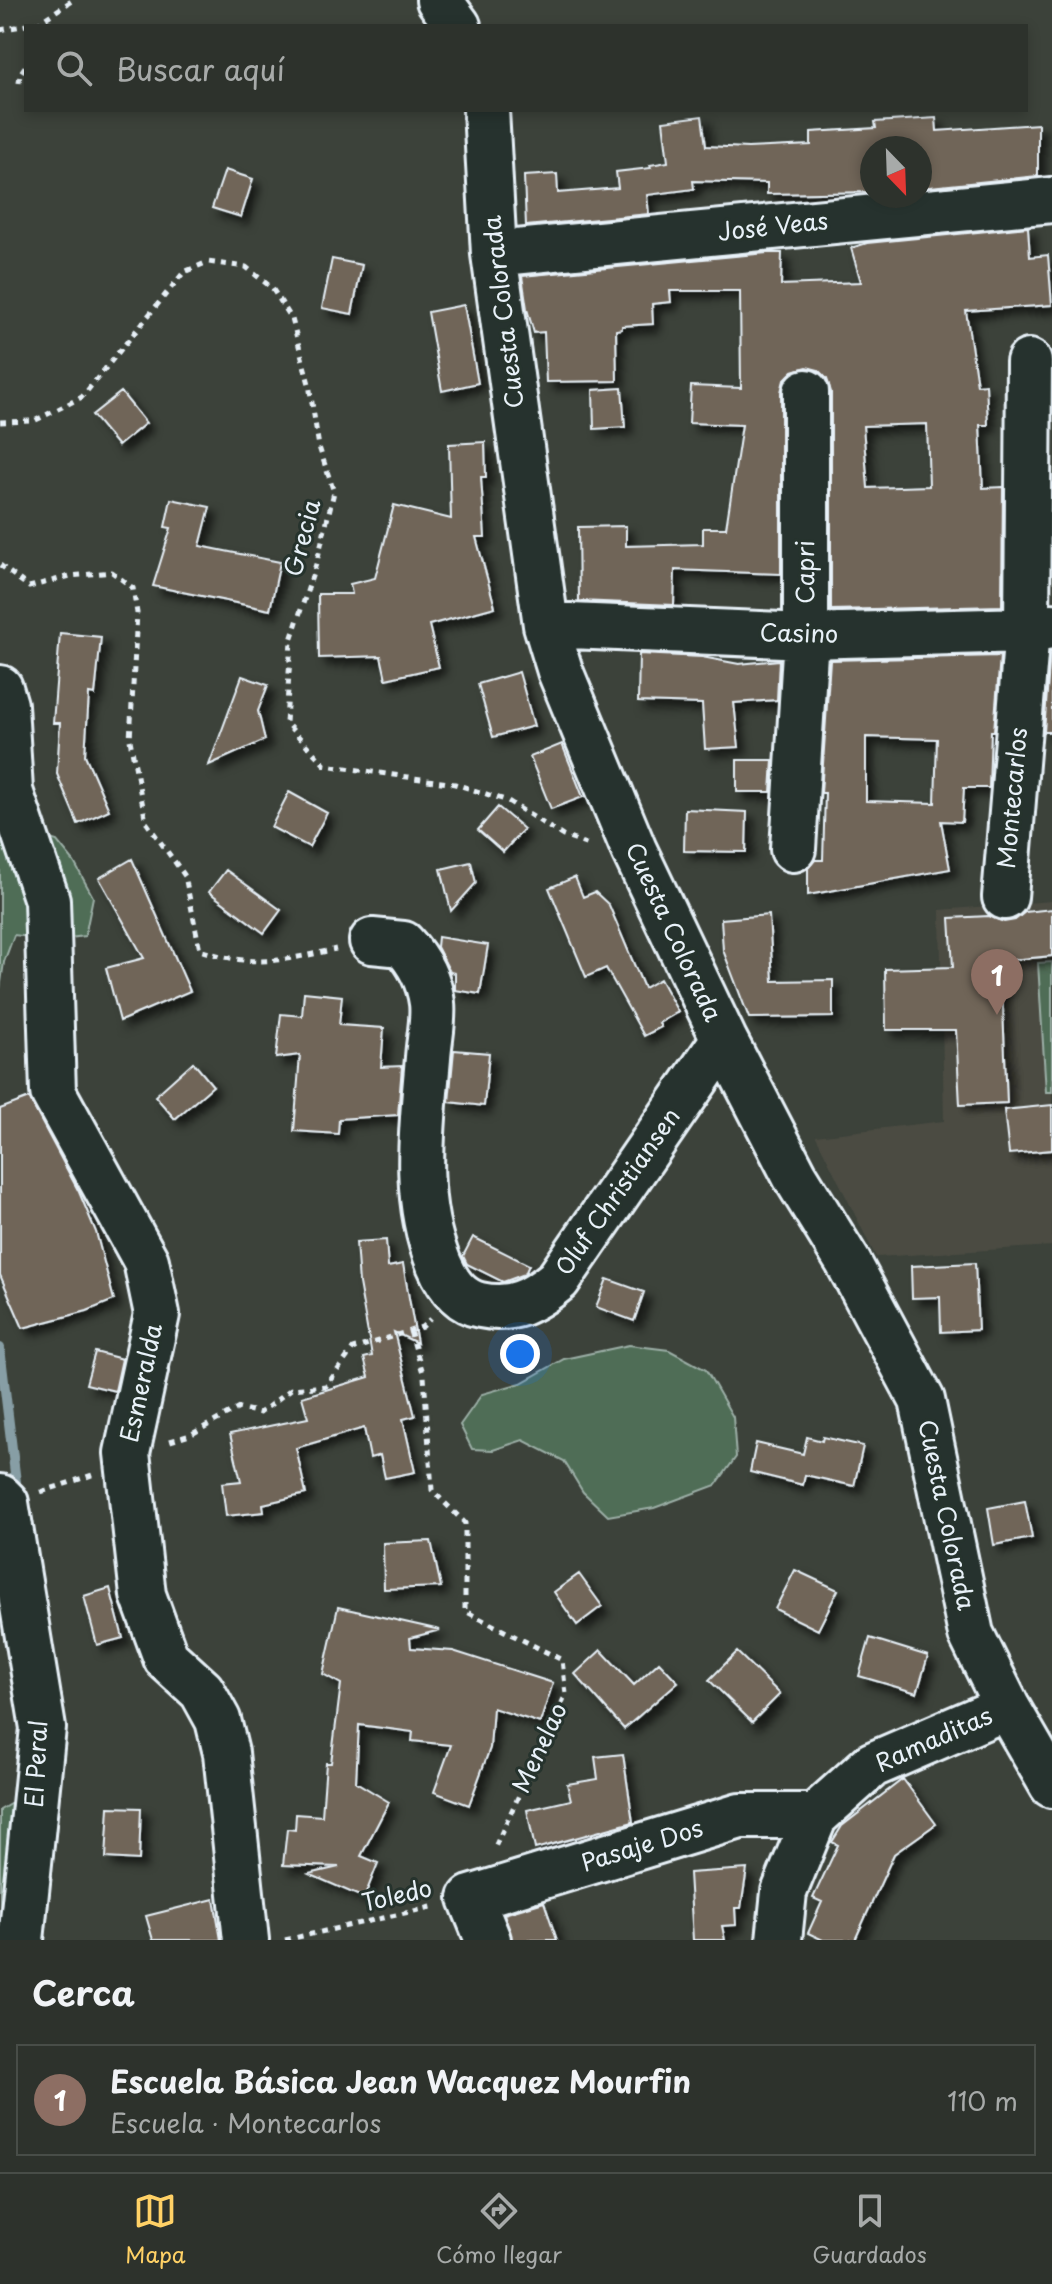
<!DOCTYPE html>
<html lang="es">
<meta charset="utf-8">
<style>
:root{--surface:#2d322c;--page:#353a34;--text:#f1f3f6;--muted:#a7aaa9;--line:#484d48;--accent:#ffd166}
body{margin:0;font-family:"Playpen Sans",sans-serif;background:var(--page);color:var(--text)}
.compass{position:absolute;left:860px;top:136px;width:72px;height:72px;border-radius:50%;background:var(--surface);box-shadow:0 4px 12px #0003;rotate:157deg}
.you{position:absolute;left:520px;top:1354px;width:28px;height:28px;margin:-20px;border:6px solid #fff;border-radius:50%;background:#1a73e8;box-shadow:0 0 0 12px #1a73e833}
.badge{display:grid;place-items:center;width:52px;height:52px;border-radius:50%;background:var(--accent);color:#fff;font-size:26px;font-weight:700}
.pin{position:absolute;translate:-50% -66px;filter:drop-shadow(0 2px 4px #0008)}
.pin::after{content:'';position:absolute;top:42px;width:28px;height:24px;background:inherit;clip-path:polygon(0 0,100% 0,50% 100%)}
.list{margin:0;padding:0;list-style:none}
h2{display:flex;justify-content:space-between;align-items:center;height:104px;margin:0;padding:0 32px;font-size:34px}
h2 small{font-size:26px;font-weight:400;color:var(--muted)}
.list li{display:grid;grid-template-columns:52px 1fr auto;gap:24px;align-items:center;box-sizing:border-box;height:112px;margin:0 16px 16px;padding:0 16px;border:2px solid var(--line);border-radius:0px}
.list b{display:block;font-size:30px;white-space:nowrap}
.list p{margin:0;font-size:26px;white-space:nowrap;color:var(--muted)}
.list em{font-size:26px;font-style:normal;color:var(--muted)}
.icon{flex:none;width:44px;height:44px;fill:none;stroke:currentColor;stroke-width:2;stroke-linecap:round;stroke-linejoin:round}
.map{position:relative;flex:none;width:1052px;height:1940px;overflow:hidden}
.search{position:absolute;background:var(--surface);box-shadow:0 4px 12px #0003;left:24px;right:24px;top:24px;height:88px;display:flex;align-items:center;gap:20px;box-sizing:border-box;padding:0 28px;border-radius:0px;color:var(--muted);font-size:30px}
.sheet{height:232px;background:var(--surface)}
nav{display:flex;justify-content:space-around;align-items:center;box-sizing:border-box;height:112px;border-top:2px solid var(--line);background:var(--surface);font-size:22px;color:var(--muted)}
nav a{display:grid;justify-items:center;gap:4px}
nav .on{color:var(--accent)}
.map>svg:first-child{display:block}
</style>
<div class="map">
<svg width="1052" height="1940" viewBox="0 0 1052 1940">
<defs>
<filter id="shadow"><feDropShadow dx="7" dy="7" stdDeviation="4" flood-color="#0009"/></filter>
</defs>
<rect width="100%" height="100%" fill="#3c423a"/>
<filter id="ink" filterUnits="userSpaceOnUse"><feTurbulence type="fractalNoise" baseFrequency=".0125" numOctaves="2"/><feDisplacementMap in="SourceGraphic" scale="16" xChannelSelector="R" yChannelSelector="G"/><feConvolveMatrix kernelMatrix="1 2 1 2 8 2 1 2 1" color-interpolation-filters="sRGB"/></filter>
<g filter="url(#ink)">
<path fill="#4c4c43" d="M1052,901V1246L876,1257L816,1136L944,1121L940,910Z"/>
<path fill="#506d56" stroke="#9cafa7" stroke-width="2" d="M0,824L57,841L74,862L93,897L85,936L53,940L14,935L4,962L0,989Z
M1052,962V1092H1046L1038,963Z
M629,1345L669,1350L706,1370L733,1417L736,1457L716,1485L654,1508L608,1516L583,1492L564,1461L523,1440L493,1450L472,1449L460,1425L482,1394L521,1383L564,1359Z
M25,1795L0,1940V1810Z"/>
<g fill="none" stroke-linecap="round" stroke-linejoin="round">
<path stroke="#879ea5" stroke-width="10" d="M0,1348L16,1482"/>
</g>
<path fill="#706559" stroke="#e8f1f8" stroke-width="2" fill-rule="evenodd" filter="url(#shadow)" d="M702,116L706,146L748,148L811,145V132L876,128L875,122L936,118L937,131L1038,124V176L920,188V148H872V192L767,194V183L693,181L694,189L647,195L649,214L526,226L524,176L557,174L558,193L618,188L616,172L651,168L650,165L668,162L663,121Z
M225,170L253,179L241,217L212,208Z
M1028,227L1030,257L1048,255L1052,305L966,311L977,385L986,384L988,425H980L983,488L1003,487L1002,606L831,610V392L827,379L818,370L807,367L793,371L784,380L781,392V574L675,570L674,605L579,601L578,527L626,526V546L703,544V528H726L742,425L689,423L691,386L741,388L740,291H670L671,302L652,304L653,324L622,326V329L616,330L617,381L546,382L544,332L534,333L527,309L522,276L767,253H782L781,285L861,282L851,248L867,243ZM927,424L929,486L868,488L863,426Z
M332,259L362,265L352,314L322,308Z
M464,305L478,383L442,391L428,312Z
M622,388L625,427L594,429L593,390Z
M121,392L146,423L118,446L92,415Z
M485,442L486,477H481L485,537H476L495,607L429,625L439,667L386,679L381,656L319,658L318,594H352L350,584L375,578L394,505L451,519L449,444Z
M171,499L210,507L200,546L280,562L270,610L153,586L171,528L165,527Z
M60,633L101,637L95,695L89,694L85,755L109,810L78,824L57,774L60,723H53Z
M1052,651V732H1044L1050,652Z
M639,654L702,657L739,664L779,660L777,700L734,703L739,747L705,749L702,704L638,702Z
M1000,656L994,731H991L989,788H964L962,822L941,821L950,869L808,895V868L815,860H823L825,793H821L830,660ZM866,737L937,739L935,803L866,801Z
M519,672L534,726L493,737L478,684Z
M242,676L268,685L258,711L265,740L209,765Z
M562,744L583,797L551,809L530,757Z
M737,760H773L771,792H737Z
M289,792L327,813L309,847L271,827Z
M498,807L524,829L503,852L478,830Z
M685,809L747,812L746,852L684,851Z
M132,859L190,991L120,1021L106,968L144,958L99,878Z
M471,862L476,883L451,911L441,869Z
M226,870L281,910L264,933L209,892Z
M575,877L583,897L595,892L609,905L644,988L660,979L678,1012L659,1023L661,1027L644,1036L606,968L586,977L549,888Z
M1052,909V956L1001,961L1007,1103L960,1105L956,1030H886L885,969L953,967L950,918L989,916L1004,922L1015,920L1025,912Z
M769,915L773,981L833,980V1017L749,1018L723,950L721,919Z
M438,937L488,945L480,994L455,990V973L450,972L437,947Z
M304,992L342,996L339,1025L384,1028L381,1067L402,1066L398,1115L339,1119L338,1134L294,1131L300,1055L276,1058L281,1014L302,1016Z
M454,1050L489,1053L484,1106L449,1102Z
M193,1062L213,1086L175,1119L155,1096Z
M29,1098L79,1192L96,1232L114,1300L87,1311L23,1328L0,1275V1109Z
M1052,1105V1150L1009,1154L1004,1110Z
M473,1237L529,1265L525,1274L503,1282L467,1264L463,1256Z
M386,1240L388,1267L403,1264L417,1343L394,1332L415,1416L403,1419L415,1472L385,1478L380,1455L370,1458L364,1428L296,1448L306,1494L263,1504L264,1512L226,1516L222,1483L241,1481L230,1434L308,1418L302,1397L369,1377L364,1358L372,1356L359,1283L356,1242Z
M975,1263L978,1330L941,1332L940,1297L912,1298L911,1266Z
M607,1279L644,1292L634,1321L596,1307Z
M95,1352L122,1359L115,1391L86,1384Z
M807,1437L822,1441L823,1437L863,1446L854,1486L805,1475L803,1485L750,1472L756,1443L803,1454Z
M1025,1501L1032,1538L994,1545L988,1508Z
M431,1541L441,1587L384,1589L383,1543Z
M795,1570L838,1590L818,1630L775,1609Z
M579,1574L602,1606L577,1625L554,1592Z
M110,1588L123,1638L97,1645L84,1596Z
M338,1607L440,1630L410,1638L411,1648L453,1651L553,1683L540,1723L493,1708L490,1748L469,1805L434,1792L451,1745L412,1741L413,1732L359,1725L356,1782L389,1802L361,1856L378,1863L364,1898L309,1874L339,1867L283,1865L287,1829L295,1830L296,1814L322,1816L326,1763H331L341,1684L323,1674Z
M870,1638L928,1656L917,1693L859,1676Z
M601,1650L634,1685L659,1662L678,1682L624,1729L575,1674Z
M737,1652L780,1694L752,1722L709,1680Z
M623,1754L633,1822L535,1849L527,1810L571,1800L567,1784L598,1779L595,1757Z
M903,1779L936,1824L894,1854L855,1940H823L808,1933L822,1902L813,1898L838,1845L832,1842L842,1826Z
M109,1807L141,1808L139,1860L106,1858Z
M747,1869L741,1908H735L736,1925L722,1926L725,1940H693L689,1873Z
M214,1899L221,1940H153L146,1916Z
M544,1902L557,1940H512L504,1914Z"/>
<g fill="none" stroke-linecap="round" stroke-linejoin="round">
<defs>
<path id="minor" d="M439,0L458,26
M486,110L494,254L546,625L560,671L634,850L724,1039L795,1176L848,1262L922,1400L971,1634L1007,1707L1052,1785
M494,254L1052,200
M546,625L806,636L1027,630L1052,626
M0,688L5,705L10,791L47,900L53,1092L146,1261L157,1314L127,1453L143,1595L166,1658L202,1691L218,1720L226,1753L246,1940
M793,849L806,636V392
M1005,897L1027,630L1029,362
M372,941L403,944C418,960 429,980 432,1003C434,1020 429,1041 428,1058C422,1128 412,1197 439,1264C447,1283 459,1301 480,1305C513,1312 532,1301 558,1280L724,1039
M0,1497L6,1503L43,1728L21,1940
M488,1940L471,1898L740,1816H815
M779,1940L784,1892L815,1816L872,1765L1007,1707"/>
</defs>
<use href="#minor" stroke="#e8f1f8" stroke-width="50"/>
<path stroke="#e8f1f8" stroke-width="5" stroke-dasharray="6 6" stroke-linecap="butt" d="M48,26L51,15
M0,30L38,23L73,0
M19,83L20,74L26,65
M0,422L34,421L82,397L184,272L208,262L246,267L272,288L292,319L309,384L319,447L334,492L317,561L291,640L286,723L325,765L455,784L508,801L563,836L591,846
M0,565L29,587L70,576L112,572L133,588L137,613L130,740L146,822L185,876L200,950C254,968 282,961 336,949
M410,1331L424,1376L432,1490L465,1523V1611L562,1660L566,1694L494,1849
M170,1441L190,1435L239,1408L260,1413L291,1389L326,1386L353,1349L422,1327L430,1319
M41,1492L92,1475
M285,1940L436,1906"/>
<use href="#minor" stroke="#26332d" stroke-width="44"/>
</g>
</g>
<g text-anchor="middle" stroke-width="6" stroke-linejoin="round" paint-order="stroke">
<g font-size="24" fill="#e8f1f8" stroke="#26332d">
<text transform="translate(773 227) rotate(-6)" y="8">José Veas</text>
<text transform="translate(504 312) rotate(-97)" y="8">Cuesta Colorada</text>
<text transform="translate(303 538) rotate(-75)" y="8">Grecia</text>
<text transform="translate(806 572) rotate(-90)" y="8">Capri</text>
<text transform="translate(799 634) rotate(1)" y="8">Casino</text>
<text transform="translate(1013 798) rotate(-85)" y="8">Montecarlos</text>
<text transform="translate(673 932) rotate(65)" y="8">Cuesta Colorada</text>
<text transform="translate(618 1192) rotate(-55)" y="8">Oluf Christiansen</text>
<text transform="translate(142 1383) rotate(-78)" y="8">Esmeralda</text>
<text transform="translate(946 1515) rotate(78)" y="8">Cuesta Colorada</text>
<text transform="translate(934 1740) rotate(-24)" y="8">Ramaditas</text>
<text transform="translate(540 1748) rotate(-65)" y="8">Menelao</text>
<text transform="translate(37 1764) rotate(-87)" y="8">El Peral</text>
<text transform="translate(642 1846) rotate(-17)" y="8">Pasaje Dos</text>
<text transform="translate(397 1896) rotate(-13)" y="8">Toledo</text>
</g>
</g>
</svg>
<svg class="compass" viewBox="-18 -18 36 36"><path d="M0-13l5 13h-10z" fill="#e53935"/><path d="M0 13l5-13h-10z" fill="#a7aaa9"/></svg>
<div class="you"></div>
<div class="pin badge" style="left:997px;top:1015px;background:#8d6e63">1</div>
<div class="search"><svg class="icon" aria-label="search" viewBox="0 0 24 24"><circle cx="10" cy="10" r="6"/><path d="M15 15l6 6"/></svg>Buscar aquí</div>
</div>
<section class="sheet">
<h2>Cerca<small></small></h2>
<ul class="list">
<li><span class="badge" style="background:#8d6e63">1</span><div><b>Escuela Básica Jean Wacquez Mourfin</b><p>Escuela · Montecarlos</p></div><em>110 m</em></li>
</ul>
</section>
<nav>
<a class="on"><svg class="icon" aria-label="map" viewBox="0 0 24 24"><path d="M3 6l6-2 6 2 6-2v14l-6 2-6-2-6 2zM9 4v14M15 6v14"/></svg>Mapa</a>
<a><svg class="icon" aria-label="directions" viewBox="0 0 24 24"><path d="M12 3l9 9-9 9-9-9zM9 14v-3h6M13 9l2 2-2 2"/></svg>Cómo llegar</a>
<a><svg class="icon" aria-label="saved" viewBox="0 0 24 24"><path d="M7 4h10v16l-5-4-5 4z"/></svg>Guardados</a>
</nav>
